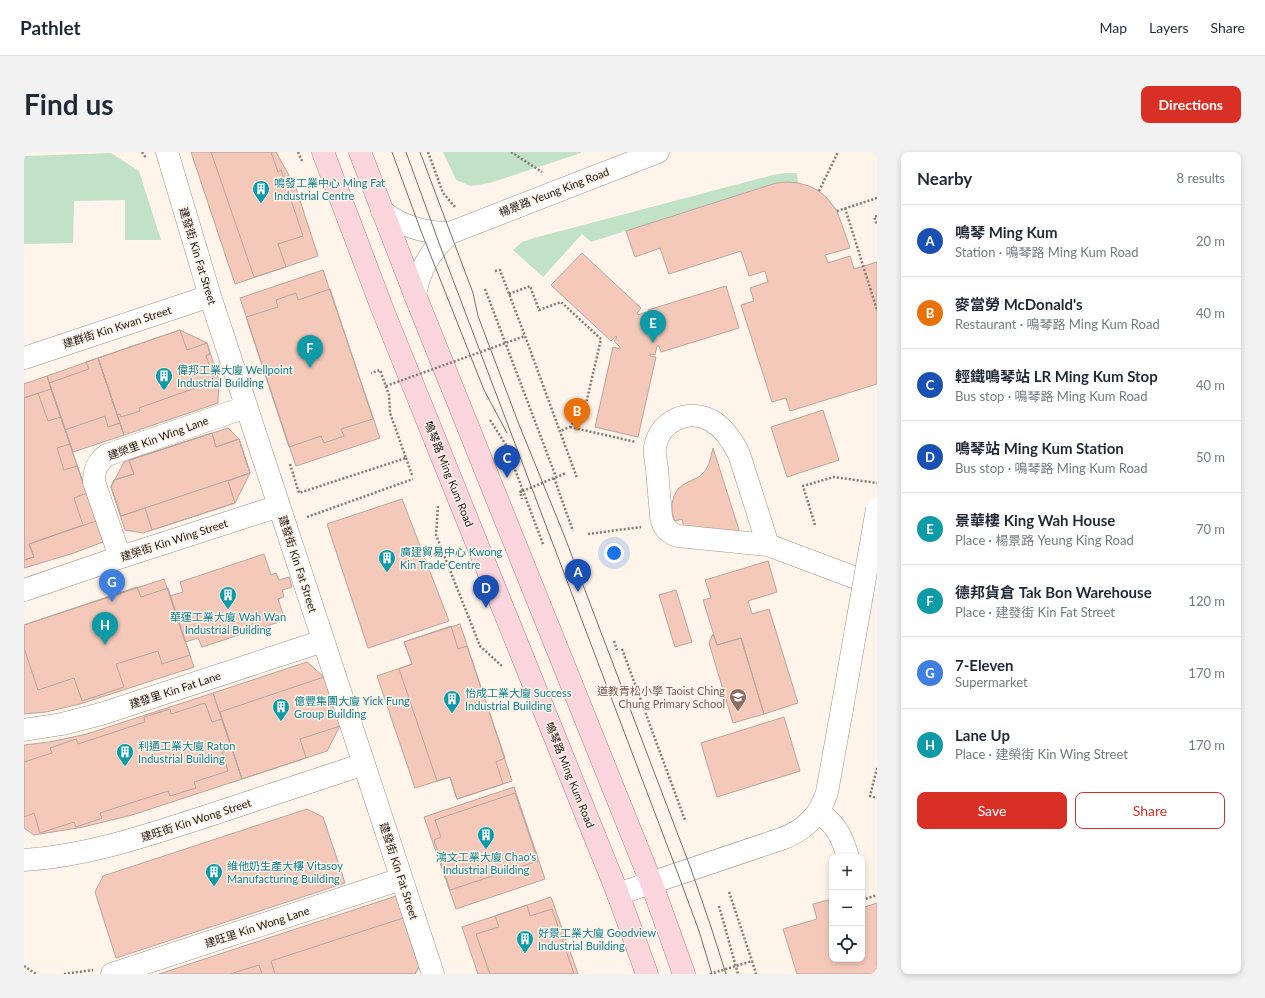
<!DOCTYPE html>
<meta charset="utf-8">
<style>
:root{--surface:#fff;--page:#f2f2f3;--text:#1f2937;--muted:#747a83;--line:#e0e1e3;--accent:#d93025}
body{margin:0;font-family:Lato,"Noto Sans TC",sans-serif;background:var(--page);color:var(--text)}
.controls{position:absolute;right:12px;bottom:12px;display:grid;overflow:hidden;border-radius:8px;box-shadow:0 2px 6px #0003}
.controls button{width:36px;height:36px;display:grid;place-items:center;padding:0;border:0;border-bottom:1px solid var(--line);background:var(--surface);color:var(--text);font:20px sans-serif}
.you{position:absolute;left:590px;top:401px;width:14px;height:14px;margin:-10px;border:3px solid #fff;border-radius:50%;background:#1a73e8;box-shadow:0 0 0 6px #1a73e833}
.badge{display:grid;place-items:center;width:26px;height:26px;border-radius:50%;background:var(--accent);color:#fff;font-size:13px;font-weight:700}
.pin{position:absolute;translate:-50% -33px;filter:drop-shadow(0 1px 2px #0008)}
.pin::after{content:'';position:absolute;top:21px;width:14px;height:12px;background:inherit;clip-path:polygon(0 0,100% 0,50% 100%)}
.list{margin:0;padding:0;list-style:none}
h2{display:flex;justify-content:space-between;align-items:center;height:52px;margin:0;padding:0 16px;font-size:17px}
h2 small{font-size:13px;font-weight:400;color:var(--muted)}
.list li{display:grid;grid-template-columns:26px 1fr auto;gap:12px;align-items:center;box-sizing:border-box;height:72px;padding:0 16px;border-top:1px solid var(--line)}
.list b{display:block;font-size:15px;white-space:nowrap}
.list p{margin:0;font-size:13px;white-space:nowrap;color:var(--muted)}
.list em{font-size:13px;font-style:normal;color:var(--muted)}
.actions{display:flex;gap:8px;padding:12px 16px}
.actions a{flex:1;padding:9px 0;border:1px solid var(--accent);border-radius:8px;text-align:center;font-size:14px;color:var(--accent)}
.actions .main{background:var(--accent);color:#fff}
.icon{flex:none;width:22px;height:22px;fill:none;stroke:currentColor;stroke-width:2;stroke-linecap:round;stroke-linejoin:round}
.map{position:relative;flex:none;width:853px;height:822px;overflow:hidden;border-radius:8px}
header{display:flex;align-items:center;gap:24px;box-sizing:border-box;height:56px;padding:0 20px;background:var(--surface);border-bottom:1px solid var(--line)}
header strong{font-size:19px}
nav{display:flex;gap:22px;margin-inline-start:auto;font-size:14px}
.intro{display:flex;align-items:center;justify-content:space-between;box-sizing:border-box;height:96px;padding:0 24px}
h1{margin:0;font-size:28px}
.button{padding:10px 18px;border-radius:8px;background:var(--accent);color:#fff;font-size:14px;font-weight:700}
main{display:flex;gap:24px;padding:0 24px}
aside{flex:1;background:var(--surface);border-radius:8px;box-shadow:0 2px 6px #0003}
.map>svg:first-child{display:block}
</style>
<header>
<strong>Pathlet</strong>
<nav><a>Map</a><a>Layers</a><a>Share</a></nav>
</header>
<div class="intro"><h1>Find us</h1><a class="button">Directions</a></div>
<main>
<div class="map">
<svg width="853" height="822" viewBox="0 0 853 822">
<rect width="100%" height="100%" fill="#fff4e9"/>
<path fill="#c1e2c7" d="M419,0H557V1L466,31L447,34L432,28Z
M87,1L115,19L137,88H101V48L50,49L49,91L0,92V4Z
M761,21H773L774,31L763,30L752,31L567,90L558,82L519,125L489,98L498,90L510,86L749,23Z"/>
<path fill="#f5c9b9" stroke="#b7a59f" d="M167,0H252L272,36L294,104L211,132Z
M187,0H247L254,20L257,18L279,84L254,92L262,115L230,125Z
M763,30L774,31L785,34L795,39L803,46L813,59L826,96L801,103L804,111L826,104L830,117L853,110V232L766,259L762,246L748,250L717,153L730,149L726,136L744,130L741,119L725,124L717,99L645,122L636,96L611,105L602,79L752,31Z
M558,101L617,156L613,161L614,163L622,160L624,165L626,164L624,158L702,134L715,176L637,200L635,194H633L631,203L626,202V204L632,205L614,285L571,275L589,195L596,197V195L590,189L593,185L592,184L587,189L527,133Z
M299,118L356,286L272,314L216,146Z
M306,137L349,267L317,277L320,284L300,291L297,284L265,295L222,165L254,155L252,148L272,141L274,148Z
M156,178L183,191L195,228L194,251L100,283L74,206Z
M156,178L163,198L183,191L186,202L182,204L191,229L115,256L116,259L97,265L96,262L93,263L74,206Z
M74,206L100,283L49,300L23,224Z
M74,206L96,271L84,275L81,264L41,278L25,231L65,217L62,210Z
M23,224L79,390L50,401L0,416V232Z
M27,237L72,369L5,392L10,405L0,408V246Z
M14,241L24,269L37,265L46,292L33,296L40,318L53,314L63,341L50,346L59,373L5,392L10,405L0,408V246Z
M799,258L815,308L763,325L747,275Z
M204,276L215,287L226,321L211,351L119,381L101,378L87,335L100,310Z
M188,281L192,295L215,287L226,321L204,329L211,351L128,378L121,356L97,364L87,335L90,328L110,322L105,308Z
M188,281L192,295L215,287L226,321L97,364L87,335L90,328L110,322L105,308Z
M689,296L716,381L660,376L658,367L651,369L648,361V352L650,344L654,337L660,332L675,325L681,319L685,312Z
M378,347L425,469L344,496L303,372Z
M240,402L247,423L252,421L255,428L265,425L268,435L258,438L260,445L254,447L261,468L178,495L174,486L161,490L146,444L159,440L156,430Z
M744,409L753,440L724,449L728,462L745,457L774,551L740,562L717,486L693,493L679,448L687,446L681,428Z
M140,427L170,515L56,552L22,560L0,562V473Z
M113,435L117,445L144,436L166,503L138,512L134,499L92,512L100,535L58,549L50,526L14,538L0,496V473Z
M652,438L668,490L651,495L635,443Z
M436,472L488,629L433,647L426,625L391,636L353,524L388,512L380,490Z
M427,474L434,497L443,494L481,606L472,610L479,632L433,647L426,625L413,629L375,517L388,512L380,490Z
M689,482L693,493L717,486L740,562L709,571L685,491Z
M283,510L300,525L316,574L303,599L218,627L189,541Z
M300,525L316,574L276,587L282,606L218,627L196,560Z
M189,541L218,627L108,663L59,675L10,683L0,676V593L26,590L63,582Z
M181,551L188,570L198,567L208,596L198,600L204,619L170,630L172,636L146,644L144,639L76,661L78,666L52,675L50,670L16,681L10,661L0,665V610L28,601L26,596L52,587L54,592L121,570L120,565L146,557L147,562Z
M760,565L776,619L693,645L677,591Z
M490,635L521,727L432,757L400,665Z
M491,641L514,709L426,738L410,688L417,685L411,668Z
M283,657L299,665L321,731L92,806L71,740L79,724Z
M372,744L395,815L391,822H135Z
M527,745L554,822H454L438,775Z
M808,747V807H838V756L853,751V822H773L759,777L793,767L789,752Z
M503,753L506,764L528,757L550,822H466L452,782L475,775L471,764Z
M379,766L395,815L391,822H251L247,809Z
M235,813L238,822H206Z"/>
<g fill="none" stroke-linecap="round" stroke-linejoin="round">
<defs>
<path id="minor" d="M143,0L186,144L409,822
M358,59C378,75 400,81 426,81
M391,143C395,117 407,98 426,81L634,0
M0,206L186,144
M744,393L715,302C709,290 700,276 688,269C665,256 636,268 631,295C630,301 632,310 633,316C634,333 636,349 637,365C639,375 644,381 654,384L744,393L840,429
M96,405L70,330C70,318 73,310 83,303L222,255
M0,438L91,407L255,354
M0,578L38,572L77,562L299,489
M794,660C813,673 818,685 824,705
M0,708C63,704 121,684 180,665C233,647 287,630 340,612
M594,742L760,686C782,677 796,663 803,640L818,557
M88,822L377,727"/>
<path id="major" d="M299,0L358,156L594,742L623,822
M336,0L391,143L627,730L660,822"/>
</defs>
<use href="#minor" stroke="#9f9286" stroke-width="23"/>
<use href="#major" stroke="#ab8086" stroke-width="23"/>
<path stroke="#827a73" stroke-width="2.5" stroke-dasharray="2 2" stroke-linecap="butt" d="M118,0L122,6
M274,0L278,9
M404,0L419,41L432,56
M487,0L518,20
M795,39L814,0
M821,56L853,158
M813,59L853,46
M853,64L850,65L853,73
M471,119L476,118L501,184
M461,137L532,325
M485,142L506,134L515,158L537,150L577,187L561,256L546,275L536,279
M466,268L482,293L499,339L496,340L498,347
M546,275L612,290
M382,306L388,323
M266,312L275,341L382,306L366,261L365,243L356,218L347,221
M530,326L549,379
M414,354L412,383L456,494L479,515
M283,365L389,327
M791,373L779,334L810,325L853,331
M564,382L617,375
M519,392L499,339L542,321
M590,489L593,498
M598,497L661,668
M853,616L846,644L853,646
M705,740L728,809
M838,748L853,743
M695,754L714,822
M0,814L12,822
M40,822L69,818"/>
<use href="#minor" stroke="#fff" stroke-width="22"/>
<use href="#major" stroke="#fbd5dc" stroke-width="22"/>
<path stroke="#766e67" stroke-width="1" d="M368,0L397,79L460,238L483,281
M382,0L415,91L654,722L675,779L688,822
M396,0L449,141L454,164L494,270L540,383L667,717L687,775L702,822"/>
<defs>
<path id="minor-bridge" d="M818,557L853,357"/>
</defs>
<use href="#minor-bridge" stroke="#9f9286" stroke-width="23" stroke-linecap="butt"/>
<path stroke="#827a73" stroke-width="2.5" stroke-dasharray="2 2" stroke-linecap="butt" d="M362,234L501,184L553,326
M686,822L728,809L732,822"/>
<use href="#minor-bridge" stroke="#fff" stroke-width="22"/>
</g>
<defs>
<symbol id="building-pin" viewBox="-11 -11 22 30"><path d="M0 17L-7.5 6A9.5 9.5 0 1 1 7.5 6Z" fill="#0f9aa8" stroke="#fff4e9"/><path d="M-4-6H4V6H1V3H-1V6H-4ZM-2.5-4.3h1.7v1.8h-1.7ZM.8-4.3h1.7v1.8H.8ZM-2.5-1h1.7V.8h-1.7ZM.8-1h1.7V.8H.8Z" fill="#fff"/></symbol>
<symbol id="school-pin" viewBox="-11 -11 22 30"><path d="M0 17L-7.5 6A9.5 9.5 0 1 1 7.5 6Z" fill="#8d6e63" stroke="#fff4e9"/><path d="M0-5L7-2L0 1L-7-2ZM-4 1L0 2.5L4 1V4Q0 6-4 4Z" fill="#fff"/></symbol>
</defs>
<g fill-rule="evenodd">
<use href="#building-pin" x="227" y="27" width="20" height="27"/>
<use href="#building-pin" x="130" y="214" width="20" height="27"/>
<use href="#building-pin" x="353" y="396" width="20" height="27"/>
<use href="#building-pin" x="194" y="433" width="20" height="27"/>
<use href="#school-pin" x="704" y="535" width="20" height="27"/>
<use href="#building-pin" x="418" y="537" width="20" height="27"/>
<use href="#building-pin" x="247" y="545" width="20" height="27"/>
<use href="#building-pin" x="91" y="590" width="20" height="27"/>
<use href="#building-pin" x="452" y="673" width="20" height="27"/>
<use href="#building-pin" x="180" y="710" width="20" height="27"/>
<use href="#building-pin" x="491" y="777" width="20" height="27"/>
</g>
<g text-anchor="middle" stroke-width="3" stroke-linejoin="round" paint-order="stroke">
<g font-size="11" fill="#0d838f" stroke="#fff4e9" text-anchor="start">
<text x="250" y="35">鳴發工業中心 Ming Fat<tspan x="250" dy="13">Industrial Centre</tspan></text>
<text x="153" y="222">偉邦工業大廈 Wellpoint<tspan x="153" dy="13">Industrial Building</tspan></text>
<text x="376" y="404">廣建貿易中心 Kwong<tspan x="376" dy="13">Kin Trade Centre</tspan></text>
<text x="204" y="469" text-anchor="middle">華運工業大廈 Wah Wan<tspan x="204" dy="13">Industrial Building</tspan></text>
<text x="441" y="545">怡成工業大廈 Success<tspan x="441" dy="13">Industrial Building</tspan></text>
<text x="270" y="553">億豐集團大廈 Yick Fung<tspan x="270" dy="13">Group Building</tspan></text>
<text x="114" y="598">利通工業大廈 Raton<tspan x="114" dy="13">Industrial Building</tspan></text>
<text x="462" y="709" text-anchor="middle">鴻文工業大廈 Chao's<tspan x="462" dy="13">Industrial Building</tspan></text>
<text x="203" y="718">維他奶生產大樓 Vitasoy<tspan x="203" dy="13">Manufacturing Building</tspan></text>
<text x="514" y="785">好景工業大廈 Goodview<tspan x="514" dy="13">Industrial Building</tspan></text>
</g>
<g font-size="11" fill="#1a1510" stroke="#fff4e9">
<text transform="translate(530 40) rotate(-21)" y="4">楊景路 Yeung King Road</text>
<text transform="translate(174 104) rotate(73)" y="4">建發街 Kin Fat Street</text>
<text transform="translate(93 175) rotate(-18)" y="4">建群街 Kin Kwan Street</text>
<text transform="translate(134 286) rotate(-20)" y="4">建榮里 Kin Wing Lane</text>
<text transform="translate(425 322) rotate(68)" y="4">鳴琴路 Ming Kum Road</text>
<text transform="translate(150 388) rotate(-18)" y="4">建榮街 Kin Wing Street</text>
<text transform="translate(274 412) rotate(72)" y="4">建發街 Kin Fat Street</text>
<text transform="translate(151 538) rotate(-18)" y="4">建發里 Kin Fat Lane</text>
<text transform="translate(546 623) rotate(68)" y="4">鳴琴路 Ming Kum Road</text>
<text transform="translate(172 668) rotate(-18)" y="4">建旺街 Kin Wong Street</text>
<text transform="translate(375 719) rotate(72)" y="4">建發街 Kin Fat Street</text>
<text transform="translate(233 775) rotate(-18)" y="4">建旺里 Kin Wong Lane</text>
</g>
<g font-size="11" fill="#785e54" stroke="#fff4e9" text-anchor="end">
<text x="701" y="543">道教青松小學 Taoist Ching<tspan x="701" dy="13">Chung Primary School</tspan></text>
</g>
</g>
</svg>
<div class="controls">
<button>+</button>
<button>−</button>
<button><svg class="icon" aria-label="locate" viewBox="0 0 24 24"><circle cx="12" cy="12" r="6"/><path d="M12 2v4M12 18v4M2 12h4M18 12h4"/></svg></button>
</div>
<div class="you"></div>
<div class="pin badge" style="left:554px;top:440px;background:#1a4fb4">A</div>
<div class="pin badge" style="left:553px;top:279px;background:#e8710a">B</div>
<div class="pin badge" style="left:483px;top:326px;background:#1a4fb4">C</div>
<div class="pin badge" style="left:462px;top:456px;background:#1a4fb4">D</div>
<div class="pin badge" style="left:629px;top:191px;background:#0f9aa8">E</div>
<div class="pin badge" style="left:286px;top:216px;background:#0f9aa8">F</div>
<div class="pin badge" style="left:88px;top:450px;background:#3f7fe0">G</div>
<div class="pin badge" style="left:81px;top:493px;background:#0f9aa8">H</div>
</div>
<aside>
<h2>Nearby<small>8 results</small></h2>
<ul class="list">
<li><span class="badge" style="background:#1a4fb4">A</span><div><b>鳴琴 Ming Kum</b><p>Station · 鳴琴路 Ming Kum Road</p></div><em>20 m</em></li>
<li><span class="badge" style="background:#e8710a">B</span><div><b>麥當勞 McDonald's</b><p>Restaurant · 鳴琴路 Ming Kum Road</p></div><em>40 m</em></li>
<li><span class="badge" style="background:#1a4fb4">C</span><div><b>輕鐵鳴琴站 LR Ming Kum Stop</b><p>Bus stop · 鳴琴路 Ming Kum Road</p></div><em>40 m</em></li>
<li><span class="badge" style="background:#1a4fb4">D</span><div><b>鳴琴站 Ming Kum Station</b><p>Bus stop · 鳴琴路 Ming Kum Road</p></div><em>50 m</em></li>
<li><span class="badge" style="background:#0f9aa8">E</span><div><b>景華樓 King Wah House</b><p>Place · 楊景路 Yeung King Road</p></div><em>70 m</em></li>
<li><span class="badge" style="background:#0f9aa8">F</span><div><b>德邦貨倉 Tak Bon Warehouse</b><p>Place · 建發街 Kin Fat Street</p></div><em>120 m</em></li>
<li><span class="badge" style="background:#3f7fe0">G</span><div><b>7-Eleven</b><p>Supermarket</p></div><em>170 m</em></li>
<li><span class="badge" style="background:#0f9aa8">H</span><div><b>Lane Up</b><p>Place · 建榮街 Kin Wing Street</p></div><em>170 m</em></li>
</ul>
<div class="actions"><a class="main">Save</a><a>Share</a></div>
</aside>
</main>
